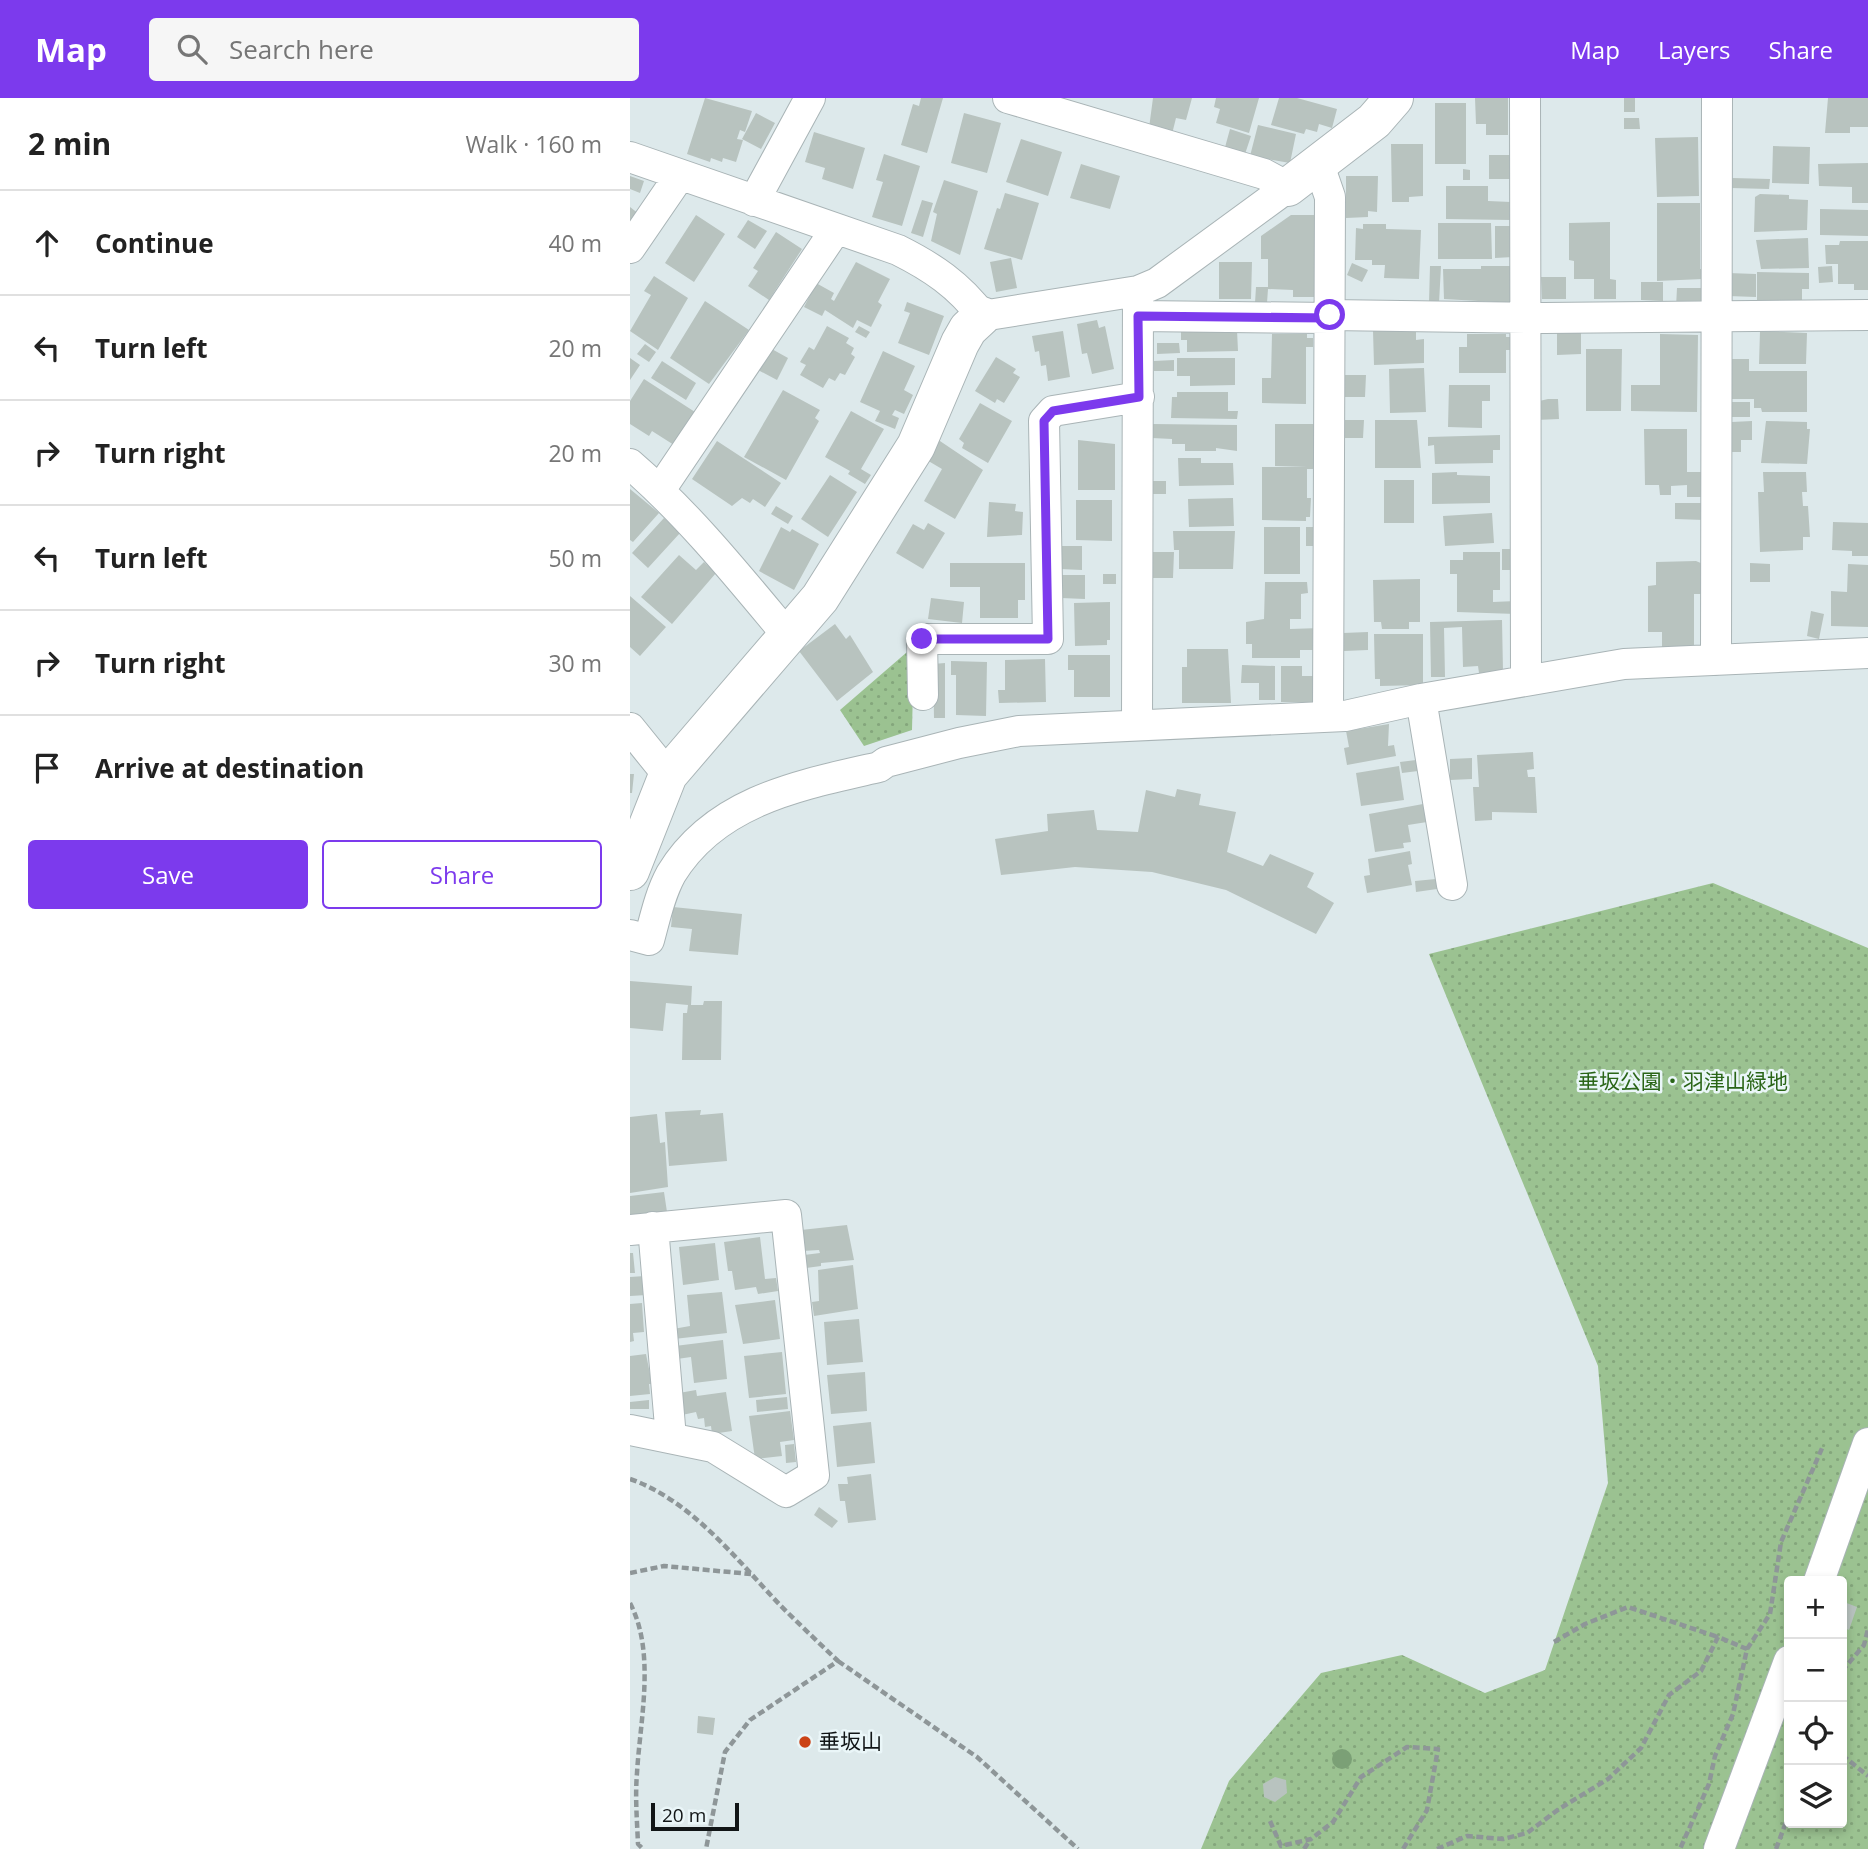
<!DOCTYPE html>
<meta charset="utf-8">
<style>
:root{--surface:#fff;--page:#f6f6f6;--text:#222;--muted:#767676;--line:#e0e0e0;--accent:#7c3aed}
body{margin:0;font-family:"Open Sans","Noto Sans JP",sans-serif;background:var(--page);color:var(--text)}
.controls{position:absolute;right:21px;bottom:21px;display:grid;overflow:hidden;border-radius:7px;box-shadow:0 4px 10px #0003}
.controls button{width:63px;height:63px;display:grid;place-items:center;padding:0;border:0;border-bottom:2px solid var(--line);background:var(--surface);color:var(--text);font:35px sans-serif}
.scale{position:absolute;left:21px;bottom:18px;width:88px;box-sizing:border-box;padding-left:7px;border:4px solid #111516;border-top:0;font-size:19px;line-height:24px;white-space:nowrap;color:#111516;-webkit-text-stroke:5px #eaf6f8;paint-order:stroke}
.stop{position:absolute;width:21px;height:21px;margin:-16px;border:5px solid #7c3aed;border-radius:50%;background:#fff}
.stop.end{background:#7c3aed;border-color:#fff;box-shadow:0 2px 7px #0008}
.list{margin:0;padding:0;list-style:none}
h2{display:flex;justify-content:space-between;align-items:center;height:91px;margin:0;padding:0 28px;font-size:30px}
h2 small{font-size:23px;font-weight:400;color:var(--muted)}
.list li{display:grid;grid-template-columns:46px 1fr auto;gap:21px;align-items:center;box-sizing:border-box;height:105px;padding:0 28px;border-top:2px solid var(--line)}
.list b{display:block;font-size:26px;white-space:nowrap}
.list em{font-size:23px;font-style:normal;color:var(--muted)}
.actions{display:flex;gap:14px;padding:21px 28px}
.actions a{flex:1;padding:16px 0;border:2px solid var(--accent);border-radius:7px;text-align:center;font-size:24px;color:var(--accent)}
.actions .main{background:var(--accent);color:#fff}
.icon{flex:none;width:38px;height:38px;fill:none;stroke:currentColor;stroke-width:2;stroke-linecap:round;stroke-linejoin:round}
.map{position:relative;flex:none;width:1238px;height:1751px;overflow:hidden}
header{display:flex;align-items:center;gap:42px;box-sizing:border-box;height:98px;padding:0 35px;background:var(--accent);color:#fff}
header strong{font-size:33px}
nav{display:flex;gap:38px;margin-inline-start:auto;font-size:24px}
.search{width:490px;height:63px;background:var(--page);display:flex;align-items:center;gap:18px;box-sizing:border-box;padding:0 24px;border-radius:7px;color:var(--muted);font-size:26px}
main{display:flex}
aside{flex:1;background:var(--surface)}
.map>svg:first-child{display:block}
</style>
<header>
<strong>Map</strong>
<div class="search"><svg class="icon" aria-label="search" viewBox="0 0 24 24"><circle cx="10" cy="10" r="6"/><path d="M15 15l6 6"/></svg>Search here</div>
<nav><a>Map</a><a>Layers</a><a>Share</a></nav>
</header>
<main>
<aside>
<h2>2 min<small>Walk · 160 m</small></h2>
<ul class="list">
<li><svg class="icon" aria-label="ahead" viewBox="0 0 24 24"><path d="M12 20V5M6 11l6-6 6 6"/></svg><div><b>Continue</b></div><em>40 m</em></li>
<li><svg class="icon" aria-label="left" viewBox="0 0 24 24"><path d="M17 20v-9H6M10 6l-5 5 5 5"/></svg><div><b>Turn left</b></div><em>20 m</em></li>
<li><svg class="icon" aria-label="right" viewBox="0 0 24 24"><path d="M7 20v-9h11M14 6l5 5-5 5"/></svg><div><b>Turn right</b></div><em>20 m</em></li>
<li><svg class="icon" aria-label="left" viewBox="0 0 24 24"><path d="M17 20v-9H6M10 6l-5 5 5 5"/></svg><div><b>Turn left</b></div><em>50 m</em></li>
<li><svg class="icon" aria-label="right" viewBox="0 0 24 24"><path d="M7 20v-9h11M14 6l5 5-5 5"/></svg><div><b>Turn right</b></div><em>30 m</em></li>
<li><svg class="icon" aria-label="arrive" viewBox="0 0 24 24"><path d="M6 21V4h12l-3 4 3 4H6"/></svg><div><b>Arrive at destination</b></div></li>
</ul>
<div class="actions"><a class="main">Save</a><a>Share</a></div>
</aside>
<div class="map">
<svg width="1238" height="1751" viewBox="0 0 1238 1751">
<defs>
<pattern id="park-dots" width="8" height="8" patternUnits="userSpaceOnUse" patternTransform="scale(1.75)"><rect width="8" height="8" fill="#9bc291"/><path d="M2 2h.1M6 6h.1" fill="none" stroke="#84a67c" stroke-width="1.8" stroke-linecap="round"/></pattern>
</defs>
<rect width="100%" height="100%" fill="#dde9eb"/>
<path fill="url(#park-dots)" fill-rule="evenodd" d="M284,548L282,632L234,648L210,612Z
M1083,785L1238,850V1751H571L599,1683L691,1575L772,1557L855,1595L915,1572L978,1385L968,1268L799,856ZM1159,1483H1212V1725H1159Z"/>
<path fill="#b8c3bf" d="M75,0L122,13L115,34L110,32L107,41L113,42L106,64L93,60L92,64L81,60L80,64L57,56Z
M291,0H313L297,55L271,47L283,6L289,8Z
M523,0H562L556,22L546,20L542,36L519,30Z
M586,0H629L619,35L586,25L590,11L584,9Z
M649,0H667L707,11L702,30L689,26L687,34L676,31L674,36L641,27Z
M845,0H878V37H856V26H846Z
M994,0H1005V14H994Z
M1198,0H1238V29H1220V35H1195Z
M805,5H836V66H805Z
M126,15L145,25L131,51L112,41Z
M334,15L371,25L357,75L321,65Z
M994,20H1009L1010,31H994Z
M628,27L666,36L660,65L620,58Z
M600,31L621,38L614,59L594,53Z
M184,34L235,50L223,91L192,81L195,70L175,64Z
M1068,39L1069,98L1027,99L1025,40Z
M391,41L432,54L418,98L376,84Z
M761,46H793V98L779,99V104H762Z
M1143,48L1180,49L1179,86L1142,85Z
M254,56L290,68L272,128L242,119L253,84L246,82Z
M859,57H881L882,81H859Z
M1238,65V105H1222V89L1189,88L1188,66Z
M451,66L490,78L480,111L440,100Z
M833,71L840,72V82H833Z
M0,78L14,83L10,95L0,91Z
M716,78H748L747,114L738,113V119L716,120Z
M1102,80L1140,81L1139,91L1101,90Z
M314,82L348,93L330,157L301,143L307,116L303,114Z
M816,88H858V103L881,104L882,122L816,121Z
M375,95L409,105L392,162L354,151L367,110L370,111Z
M1130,96L1159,97V101L1178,102L1177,132L1124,134L1125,99Z
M292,102L303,105L293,139L281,135Z
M1027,105H1070V171H1073V181L1027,183Z
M0,109L9,116L0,128Z
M1190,111L1238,112V138L1190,137Z
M66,117L95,136L64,184L35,165Z
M661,117H690L684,199H663V192L638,191L637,205H625L626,189H638V161H631V138Z
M118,122L137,133L125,151L107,139Z
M980,124V181L986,182V201H964V181H944V163L939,162V125Z
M808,125H861L862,161H808Z
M733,126H756V131L791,132L789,181L754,180L755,167H742V162H725L726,130L733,131Z
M865,128H882L883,159L865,160Z
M146,134L172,151L139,202L118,188L128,173L123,170Z
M1178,140L1179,170L1131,171L1126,142Z
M1210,143H1238V192H1224V186H1208V166H1196L1195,147H1209Z
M381,160L387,190L366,194L360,164Z
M226,164L260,181L248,204L252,207L241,229L227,222L223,230L195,212L192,218L174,209L186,185L204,195L201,201L204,203Z
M589,164H622L621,201H589Z
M722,165L738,172L732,184L717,177Z
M800,168H811L809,205H799Z
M851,168H882L883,205L814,201L813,171H851Z
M1202,168L1203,184L1189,185L1188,169Z
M1127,174L1179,175V191H1172V203H1127Z
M1098,175L1126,176V199L1098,198Z
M24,178L58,200L28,252L0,233L21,197L14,193Z
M911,179H936V201H912Z
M1011,184H1033V203L1011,202Z
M1047,190H1071V208L1046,209Z
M75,203L119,232L79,286L40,260Z
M277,204L314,218L299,257L268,245L280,215L274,213Z
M467,222L469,230L475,228L484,271L462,276L457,255L452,256L447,226Z
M197,228L219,240L216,245L224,250L221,256L225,259L215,277L210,275L205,283L199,280L193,290L170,277L176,267L170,264L179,249L184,252Z
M229,228L240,234L236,240L225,234Z
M951,230V256L927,257V231Z
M607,232L608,253L557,254V242H551V233Z
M786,232V242L794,241V265L744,267L743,233Z
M433,233L440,279L418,283L416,267L411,268L409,253L405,254L402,238Z
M1130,233L1177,235L1176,266H1129Z
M642,236H677V240H683V249H676V306L632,305V280H641Z
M837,236H876V239H884L885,252H876V275H829V249H837Z
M1030,236L1068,237L1067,314L1001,313V287H1030Z
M527,245H549L550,255L527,256Z
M15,246L26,254L19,264L7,256Z
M140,250L158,260L147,282L128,272Z
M956,251H992L991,313H956Z
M253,253L285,268L274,292L283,297L274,316L265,312L262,317L269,320L265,331L245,323L250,313L230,304Z
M366,259L386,271L383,275L390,279L374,305L367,301L365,305L345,293Z
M0,260L10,267L0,282Z
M547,260H605V287L560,288V278H547Z
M1097,261H1119V273H1177V314H1132L1131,310H1124V301H1102V273H1097Z
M544,262V273H524V263Z
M32,263L66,285L56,302L21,280Z
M794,270L796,314L760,315L759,271Z
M714,277H736L735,299H714Z
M14,281L65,314L44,347L22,333L19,338L0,326V303Z
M819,287H860V303H852V330L818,329Z
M153,292L190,312L185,320L189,323L156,382L114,359Z
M547,294H598V313H608L607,321L541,320L542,299H547Z
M918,301H928L929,321L906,322L905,304Z
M1098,304H1120V319H1098Z
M350,305L382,323L358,365L332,350L334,345L329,341Z
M221,313L254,331L231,371L241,377L235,386L218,376L220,373L195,359Z
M711,322H734L733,340H711Z
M745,322H787L791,370H745Z
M1122,323V342H1111V354H1102V324Z
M1136,323L1177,324V331H1180L1177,366L1131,365Z
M522,326L607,327V353L586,350V353H555V346H542V341L522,340Z
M645,326H690L689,371H677V400H681L680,419H676V423L632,422V369H677L645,368Z
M1014,331H1057V374H1076V399H1057V387L1041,388V397H1030L1029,387H1015Z
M870,337V352H863V365L805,366L804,347L798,348V339Z
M307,341L353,372L325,421L294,403L312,371L295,361Z
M448,342L485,346V392H448Z
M87,343L151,385L135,409L123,401L120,405L112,400L102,408L62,381Z
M548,360H571V365H603L604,387L549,388Z
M827,374V377L860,378V405L802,406V375Z
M1133,374H1176L1177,394H1172L1173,408H1178L1180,439H1173V452L1130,454L1128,394H1134Z
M200,377L227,394L198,439L171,421Z
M754,382H784V425H754Z
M522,383H536V396H522Z
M0,391L29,415L3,444L0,442Z
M603,400L604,428L559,429L558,401Z
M446,402H482V443L446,442Z
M359,404L386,406L385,413L393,414L392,437L357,439Z
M1045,405H1074V422L1045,421Z
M146,408L163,418L158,426L141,416Z
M862,415L864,445L815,448L813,418Z
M34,420L50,435L18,470L2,455Z
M1203,424L1238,425V458H1222V453L1202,452Z
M298,425L315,435L293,471L266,455L283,426L294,432Z
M151,429L160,434L162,431L189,446L164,492L129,473Z
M634,429H670V476H634Z
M676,429H688L689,448H676Z
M543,433H605L603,471H549V452H544Z
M430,448H452V472L430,471Z
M872,451H883L882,472H872Z
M520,454H544L543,480H520Z
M833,454H870V492H863V504L886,503V516L827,514V476H820V462H833Z
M49,457L66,472L74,464L86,475L42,526L11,499Z
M1066,463L1073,466V496H1064V549L1032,550V534H1018V488L1026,487V464Z
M320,465H395V502H388V520H350V489H320Z
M1120,465L1140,466V484H1120Z
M1218,466L1238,467V529L1201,528V493L1217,494Z
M473,476H486V486H473Z
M431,477H455V501L431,500Z
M790,481V524H779V531H752L751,524H744L743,482Z
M635,484H677L678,495L671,496V521H660V531L690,530L689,552H670V560H622V546H616V524L634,521Z
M0,498L36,529L10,558L0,549Z
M301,500L334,504L332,525L298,521Z
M480,504V542H477V547L445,548L444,505Z
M1181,513L1194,516L1189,541L1177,538Z
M872,522L873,574L849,575L848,568L833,569L832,529L814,530L815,579H801L800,524Z
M205,526L216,541L220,537L243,574L207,603L169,553Z
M738,534V552L714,553L713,535Z
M744,536H793V587L750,588V581H745Z
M557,551H598L601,605H552V569H557Z
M438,557H480V599H444V572H438Z
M415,561L416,604L369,605L368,592H375V562Z
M321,563L357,564L356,618L326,617V577H321Z
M315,565V620H304L303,566Z
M612,567L645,568V602H629V585H611Z
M651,568H672V578H684L686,604H651Z
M759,626L758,648L764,647L766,658L717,667L714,650L719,649L716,633Z
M903,654L904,671L897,672L898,679H905L907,715L862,714V722L845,723L843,689H849L847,657Z
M842,660V681L820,682V661Z
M786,662L788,673L772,675L770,664Z
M769,668L774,702L731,708L726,675Z
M0,676H4L2,695H0Z
M547,691L571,696L569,707L606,714L597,754L633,768L640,756L684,775L677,789L704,805L686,836L596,792L522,774L445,769L371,777L365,741L418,733L417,716L464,712L467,732L508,734L516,692L545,699Z
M793,706L797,724L778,727L781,744L773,745L774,750L745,754L739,716Z
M780,753L782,766L778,767L782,787L737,795L734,778L740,777L738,761Z
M806,781L807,791L786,794L785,783Z
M43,809L112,816L108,857L59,853L62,831L41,829Z
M0,883L62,888L61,907H73L74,903H92L91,962H52L53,915H57L58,907L36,905L33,933L0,930Z
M71,1012L70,1017L93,1015L97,1063L39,1068L35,1014Z
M27,1016L30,1045L35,1044L38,1089L0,1095V1019Z
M34,1094L37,1114L0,1118V1098Z
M217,1127L224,1162L191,1165V1168L176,1170L174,1157L190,1155L189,1152L173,1153L171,1132Z
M130,1139L135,1181L146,1180L148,1193L128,1196L126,1189L105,1192L102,1173H98L94,1144Z
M85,1145L89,1182L53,1187L49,1149Z
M0,1155H3L5,1175H0Z
M223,1167L228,1211L184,1218L182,1204L189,1203L188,1172Z
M15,1178L17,1197L0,1198V1179Z
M92,1194L97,1235L44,1241L43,1231L60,1228L57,1197Z
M145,1202L150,1241L113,1246L105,1207Z
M12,1205L14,1234L3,1235L4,1243L0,1244V1206Z
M229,1221L233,1264L197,1267L194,1224Z
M93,1242L97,1281L64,1285L61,1259L47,1261L45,1248Z
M152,1254L156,1296L119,1300L114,1258Z
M16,1256L22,1286H19L20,1296L0,1298V1258Z
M235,1274L237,1313L201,1316L197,1277Z
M66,1292L67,1298L96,1294L102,1333L82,1336L81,1328L75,1329L74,1320L68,1321L66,1314L52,1317L49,1295Z
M157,1299L158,1311L127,1314L126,1302Z
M19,1302V1311H0V1304Z
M160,1313L164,1342L150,1344L152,1358L125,1361L119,1318Z
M241,1324L245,1365L207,1369L203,1328Z
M164,1346L166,1364L156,1365L155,1347Z
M241,1376L246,1422L218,1425L215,1403H210L208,1386H218L217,1379Z
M189,1409L208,1423L202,1430L184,1417Z
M1214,1504L1227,1509L1219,1532L1212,1529Z
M68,1618L85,1620L83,1637L67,1635Z
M645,1679L656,1682L657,1695L645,1704L634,1699L633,1686Z"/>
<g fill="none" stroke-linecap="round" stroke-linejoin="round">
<defs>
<path id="street" d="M895,0L896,582
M0,59L268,152C302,169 329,187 352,218L508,193L527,185L658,89L634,76L378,0
M689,67L700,99L698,618
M124,103L180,0
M0,150L50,77
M700,217L914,220L1238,217
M508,218L700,220
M0,366C59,417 108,478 158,538
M30,392L206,131
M1086,562L1087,0
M293,597L292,541H418L414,323L423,313L509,299
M791,601L822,787
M507,626L508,193
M0,630L38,677
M0,837L19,842C25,820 30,796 41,776C86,702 171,687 249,669L256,664L329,645L389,633L715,618L791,601L994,566L1238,555
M23,1129L41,1340
M0,1132L156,1117L184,1377L156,1394L83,1349L0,1332
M1189,1483L1238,1345
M1089,1751L1159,1563"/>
<path id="secondary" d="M658,89L744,23L764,0
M0,773L38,677L190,500L286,348L330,245L338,231L352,218"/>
</defs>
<use href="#street" stroke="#a9b4b6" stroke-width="32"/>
<use href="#secondary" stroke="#a9b4b6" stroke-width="40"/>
<path stroke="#8e9698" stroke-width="4.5" stroke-dasharray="7 3.5" stroke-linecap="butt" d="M0,1381C61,1402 107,1462 150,1507C169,1526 189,1545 208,1563L120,1622L95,1654L76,1751
M0,1475L34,1468L121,1476
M0,1505C26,1555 10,1622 7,1675C5,1699 7,1722 8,1746L13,1751
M924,1544L955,1526L998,1509L1088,1539
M1117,1551L1140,1516L1151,1444L1193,1348
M208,1563L347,1659L448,1751
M1212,1573L1234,1547L1238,1531
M1212,1657L1238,1678
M640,1723L651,1748L681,1741L703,1724L731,1679L777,1649L808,1651L797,1712L773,1751
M674,1751L680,1742
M807,1751L837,1738L873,1741L897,1735L929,1711L978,1681L1011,1650L1039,1597L1071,1573L1088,1539L1117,1551L1103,1616L1085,1658L1079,1686L1050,1751
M1146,1751L1159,1716"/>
<use href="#street" stroke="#fff" stroke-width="30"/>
<use href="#secondary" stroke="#fff" stroke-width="38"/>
</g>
<circle fill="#7ba076" cx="712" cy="1661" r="10"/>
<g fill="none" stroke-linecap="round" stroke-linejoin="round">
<path stroke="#7c3aed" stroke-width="9" d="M292,541H418L414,323L423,313L509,299L508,218L700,220V217"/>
</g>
<circle fill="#cb4316" stroke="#eaf6f8" stroke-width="2.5" cx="175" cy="1644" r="7"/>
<g text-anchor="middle" stroke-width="5" stroke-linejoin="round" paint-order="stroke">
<g font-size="21" fill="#2a6517" stroke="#eaf6f8">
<text x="1053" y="991">垂坂公園・羽津山緑地</text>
</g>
<g font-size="21" fill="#111516" stroke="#eaf6f8" text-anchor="start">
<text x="189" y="1651">垂坂山</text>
</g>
</g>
</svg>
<div class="controls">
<button>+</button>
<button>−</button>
<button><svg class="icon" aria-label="locate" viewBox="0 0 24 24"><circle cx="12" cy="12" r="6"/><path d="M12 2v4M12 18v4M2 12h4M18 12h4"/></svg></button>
<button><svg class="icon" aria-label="layers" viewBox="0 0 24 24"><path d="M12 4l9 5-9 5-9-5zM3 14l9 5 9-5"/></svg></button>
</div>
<div class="scale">20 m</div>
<div class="stop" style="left:700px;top:217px"></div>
<div class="stop end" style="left:292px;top:541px"></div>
</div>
</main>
